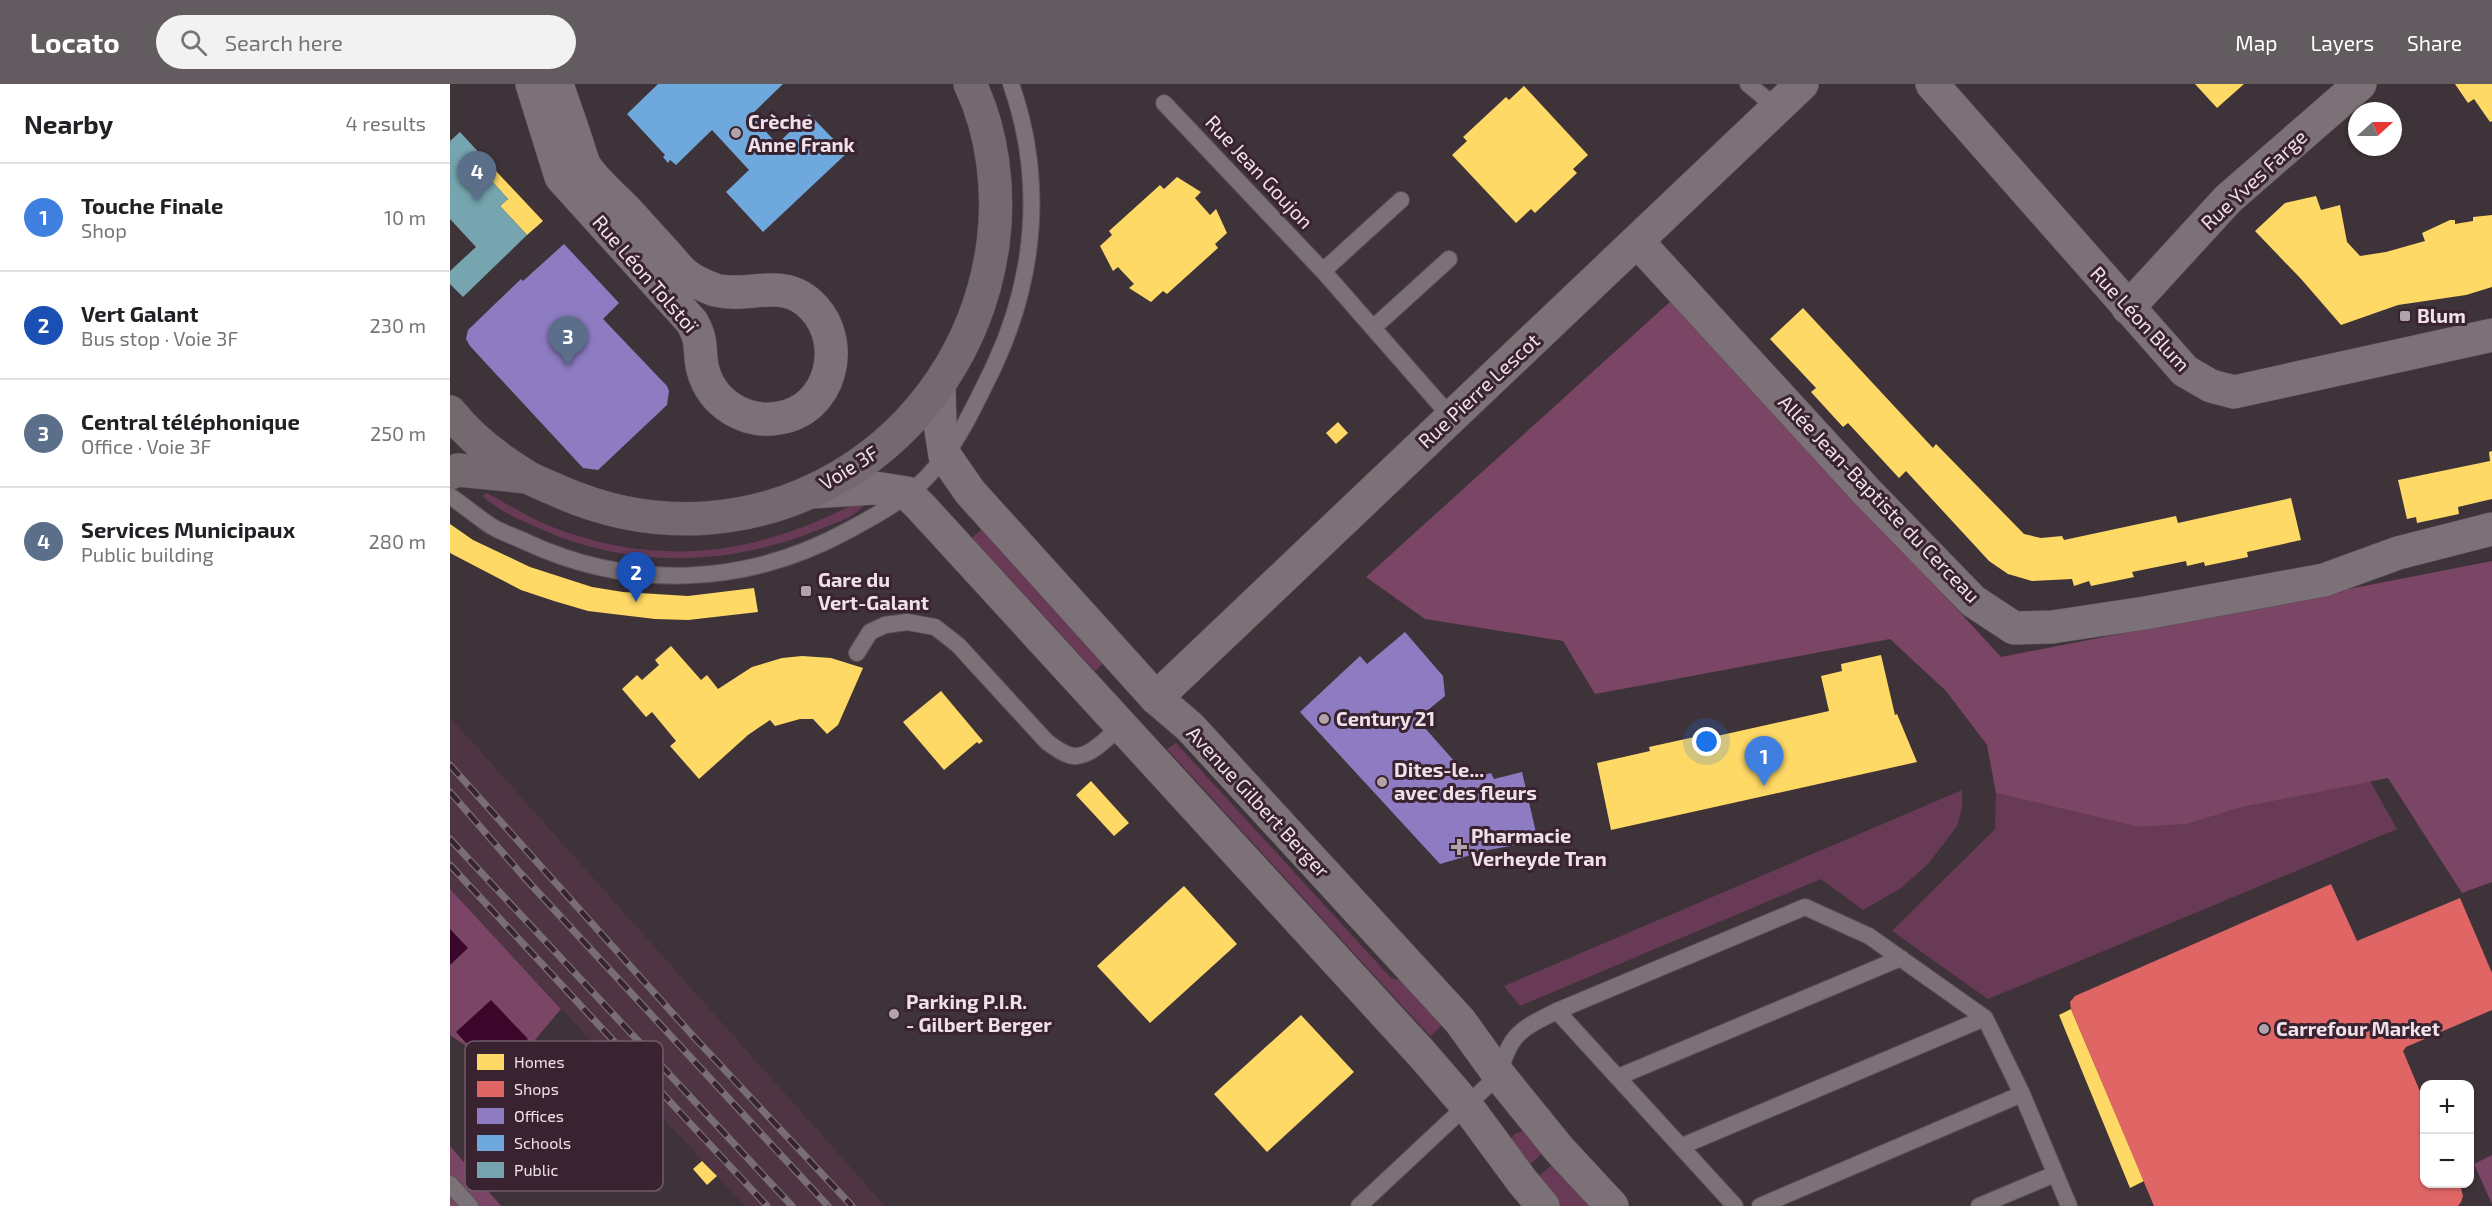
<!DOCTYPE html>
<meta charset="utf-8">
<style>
:root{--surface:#fff;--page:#f2f2f2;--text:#202124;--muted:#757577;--line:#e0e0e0;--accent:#625c61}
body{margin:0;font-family:"Exo 2",sans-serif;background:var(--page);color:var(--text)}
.controls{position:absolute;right:18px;bottom:18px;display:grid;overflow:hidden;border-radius:12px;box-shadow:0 2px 4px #0004}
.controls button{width:54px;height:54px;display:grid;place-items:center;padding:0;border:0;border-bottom:2px solid var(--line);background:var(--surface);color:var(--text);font:30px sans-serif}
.compass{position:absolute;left:1898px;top:18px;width:54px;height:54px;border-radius:50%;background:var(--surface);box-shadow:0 2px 4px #0004;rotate:69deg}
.you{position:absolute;left:1257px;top:658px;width:21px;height:21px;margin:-15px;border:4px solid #fff;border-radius:50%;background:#1a73e8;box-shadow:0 0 0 9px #1a73e833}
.badge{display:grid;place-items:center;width:39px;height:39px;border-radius:50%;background:var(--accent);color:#fff;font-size:20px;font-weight:700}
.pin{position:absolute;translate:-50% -50px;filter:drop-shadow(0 2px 3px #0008)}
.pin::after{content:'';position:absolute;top:32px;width:21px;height:18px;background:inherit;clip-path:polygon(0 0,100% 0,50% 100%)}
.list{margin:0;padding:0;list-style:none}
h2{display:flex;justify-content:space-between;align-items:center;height:78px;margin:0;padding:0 24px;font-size:26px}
h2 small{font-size:20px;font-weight:400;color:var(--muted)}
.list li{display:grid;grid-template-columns:39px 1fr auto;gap:18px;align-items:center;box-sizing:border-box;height:108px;padding:0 24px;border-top:2px solid var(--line)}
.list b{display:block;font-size:22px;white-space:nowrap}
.list p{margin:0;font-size:20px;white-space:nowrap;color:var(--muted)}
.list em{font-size:20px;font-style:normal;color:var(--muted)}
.icon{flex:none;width:33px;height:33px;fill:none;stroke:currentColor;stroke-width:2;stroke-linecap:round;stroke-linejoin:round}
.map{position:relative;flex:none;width:2042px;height:1122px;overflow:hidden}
header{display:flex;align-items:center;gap:36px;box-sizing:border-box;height:84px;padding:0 30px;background:var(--accent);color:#fff}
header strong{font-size:28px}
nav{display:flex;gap:33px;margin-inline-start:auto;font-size:21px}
.search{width:420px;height:54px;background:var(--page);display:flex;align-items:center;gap:15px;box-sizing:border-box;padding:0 21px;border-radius:33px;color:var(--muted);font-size:22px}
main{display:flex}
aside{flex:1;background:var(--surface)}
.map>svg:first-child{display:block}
</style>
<header>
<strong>Locato</strong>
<div class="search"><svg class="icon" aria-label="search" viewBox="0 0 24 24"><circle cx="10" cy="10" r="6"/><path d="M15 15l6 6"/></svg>Search here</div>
<nav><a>Map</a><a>Layers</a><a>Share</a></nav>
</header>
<main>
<aside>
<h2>Nearby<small>4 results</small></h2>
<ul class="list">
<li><span class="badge" style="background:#3f7fe0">1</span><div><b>Touche Finale</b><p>Shop</p></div><em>10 m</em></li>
<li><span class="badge" style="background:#1a4fb4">2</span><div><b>Vert Galant</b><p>Bus stop · Voie 3F</p></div><em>230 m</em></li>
<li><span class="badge" style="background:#5c6f8a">3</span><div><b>Central téléphonique</b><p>Office · Voie 3F</p></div><em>250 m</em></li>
<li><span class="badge" style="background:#5c6f8a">4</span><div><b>Services Municipaux</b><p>Public building</p></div><em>280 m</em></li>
</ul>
</aside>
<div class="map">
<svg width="2042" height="1122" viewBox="0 0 2042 1122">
<rect width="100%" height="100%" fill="#3f333a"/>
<path fill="#4f3444" d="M0,633L435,1122H295L0,805Z"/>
<path fill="#693a56" d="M37,409C62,423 87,438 115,448C221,484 315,468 411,416L415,419C408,433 382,440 368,446C280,482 181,485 93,446C73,437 49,428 33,412Z
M532,445L654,579L645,587L522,454Z
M726,659L941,894L962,899L997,937L980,952L717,665Z
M1920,697L1947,745L1538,915L1442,847L1545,745L1546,709L1689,743L1738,740L1788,724Z
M1512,706V724L1507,742L1479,779L1451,804L1413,826L1371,795L1070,922L1054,902Z
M1077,1046L1098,1065L1073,1086L1058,1061L1064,1050Z
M1108,1076L1151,1122H1104L1083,1097Z"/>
<path fill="#7b4565" d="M1222,216L1551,573L2042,477V798L2012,809L1938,694L1788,724L1738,740L1689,743L1546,709L1537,661L1496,607L1440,555L1145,610L1113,557L975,535L916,493Z
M0,805L111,925L84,957L19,964L0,951Z
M0,1062L51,1122H0Z
M2042,1071V1120L2024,1080Z"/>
<path fill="#3a072b" d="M0,845L18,864L0,881Z
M41,916L78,955L64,968L73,978L66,985L57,974L42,987L6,948Z"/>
<path fill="#ffd966" d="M1745,0H1794L1767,24Z
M2005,0H2042V37L2040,38L2024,15L2018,19Z
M1074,2L1138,71L1123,85L1127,89L1085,129L1081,125L1066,139L1002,71L1017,57L1013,53L1056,13L1059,16Z
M46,87L93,137L77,151L50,122L58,115L39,94Z
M727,93L751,108L745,114L760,131L766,125L777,149L765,160L768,164L717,210L713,207L701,218L679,204L684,200L668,183L663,187L650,162L662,151L659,147L710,101L714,105Z
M1866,112L1871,126L1890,121L1897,158L1910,172L1936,168L1975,157L1972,149L2000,136H2005V140L2023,137V133L2042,131V203L2016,211L1948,221L1891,241L1852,196L1805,147L1835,119Z
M1353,224L1483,364L1486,360L1574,450L1591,454L1612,452L1614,456L1726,432L1728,439L1841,414L1851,456L1797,468L1798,473L1755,482L1754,478L1737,482L1736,477L1682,488L1684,493L1641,502L1639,497L1624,502L1622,495L1582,497L1558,490L1539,477L1456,387L1449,394L1398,339L1393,343L1361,308L1366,304L1320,255Z
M888,338L898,349L886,360L876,349Z
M2042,367V415L2008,423L2009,430L1967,439L1966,433L1957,435L1948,396L2040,377L2039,368Z
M0,440L23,456L80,483L142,503L173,508L238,512L304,504L308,528L238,536L205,535L138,527L104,517L71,506L0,469Z
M221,562L251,596L257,591L268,605L302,583L332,574L352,572L381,574L413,584L388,641L377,650L363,635H350L325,642L320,636L298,651L249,695L220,662L226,657L202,628L196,633L172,605L187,591L192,596L209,581L205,576Z
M1431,571L1445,631L1447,630L1467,678L1161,746L1147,679L1200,667L1199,663L1249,652V656L1379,627L1371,592L1392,587L1391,580Z
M491,607L533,657L529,660L527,658L494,686L453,638Z
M641,697L679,739L664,752L626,711Z
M734,802L787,860L700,939L647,882Z
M1621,925L1694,1097L1680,1104L1609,931Z
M851,931L904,988L817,1068L764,1010Z
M252,1077L267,1092L257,1101L243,1085Z"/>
<path fill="#e06666" d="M1881,800L1907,857L2010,814L2042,889V926L1956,963L1953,967L1974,1017V1100H2010L2013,1112L2011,1118L2008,1122H1704L1621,925L1620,918L1625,912Z"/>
<path fill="#8e7cc3" d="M114,160L169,219L153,235L217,302L219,307L217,321L148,386L133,384L20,262L16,255L18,246L71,195L73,197Z
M955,548L993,592L995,612L967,635L1020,695L1041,689L1044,695L1072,688L1088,757L1038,766L990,780L850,628L910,572L917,580Z"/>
<path fill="#6fa8dc" d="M208,0H333L301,31L327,60L359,30L397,69L313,148L276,108L299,86L262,46L226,81L220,76L218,79L213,73L215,71L177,30Z"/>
<path fill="#76a5af" d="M10,48L46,87L39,94L58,115L50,122L77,151L13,213L0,200V187L26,163L0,135V57Z"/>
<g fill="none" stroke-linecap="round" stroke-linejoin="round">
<defs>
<path id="service" d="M1298,0L1327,24
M714,19L873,187L1001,333
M873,187L951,116
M923,244L999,175
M0,412C13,421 25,431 38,440C49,448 64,452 76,458C181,507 297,502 399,446C425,432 456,415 477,393C507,362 526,319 545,280C586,191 594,94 561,0
M407,569L420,548L435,541L457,538L485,543L508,561L597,658C604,663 614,671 623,672C640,674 659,652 671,642
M1107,927L1285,1122
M1168,993L1451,874
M1232,1062L1535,934
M0,1100L20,1122
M909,1122L1049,991C1060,949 1071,945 1107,927L1355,823L1419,852L1535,934L1572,1010L1619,1122
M1310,1122L1572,1010
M1529,1122L1605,1090"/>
<path id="minor" d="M82,0L111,93L242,238C254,259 248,266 253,286C262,320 296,340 329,334C381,326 397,260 364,224C334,191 301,215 265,206C257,203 244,197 237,192C230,187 224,179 218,172C205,158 192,143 178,128C165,114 146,99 135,82C131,74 129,64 126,56C120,37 113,19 107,0
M1482,0L1735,287L1761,302L1784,308L2042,251
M1187,157L1416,407L1523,517L1564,544L1602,543L1695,529L1874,496L1948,469L2042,445
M1678,224L1778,115L1910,0
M706,614L1352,0"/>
<path id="tertiary" d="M489,303L490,340L495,372L520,408L706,614L740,643L1010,937L1049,991L1109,1065L1162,1122
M360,408L425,404L457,409L471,423L972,970L1016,1021L1072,1097L1093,1122"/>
<path id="secondary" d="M0,328C20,353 48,375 76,392C87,399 101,403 113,409C306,492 515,365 543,160C550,107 543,48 520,0
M0,389L8,386L77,393"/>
</defs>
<use href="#service" stroke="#5a4f55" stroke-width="18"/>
<use href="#minor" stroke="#5a4f55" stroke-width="34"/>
<use href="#tertiary" stroke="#5a4f55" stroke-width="34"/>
<use href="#secondary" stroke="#5a4f55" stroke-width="34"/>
<use href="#service" stroke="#7c7177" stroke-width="16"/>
<use href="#minor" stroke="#7c7177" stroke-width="33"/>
<use href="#tertiary" stroke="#7c7177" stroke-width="33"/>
<use href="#secondary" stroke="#74696f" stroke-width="33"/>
<defs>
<path id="rail" d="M0,681L243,952L402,1122
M0,708L73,792L378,1122
M0,755L342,1122
M0,781L317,1122"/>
</defs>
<use href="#rail" stroke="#786e74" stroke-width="7"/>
<use href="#rail" stroke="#3a2331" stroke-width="4.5" stroke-dasharray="14" stroke-linecap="butt"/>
</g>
<g fill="#b2a3ab" stroke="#3a2331" stroke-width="2">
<circle cx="286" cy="49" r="6"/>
<rect x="1949" y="226" width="12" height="12" rx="3"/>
<rect x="350" y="501" width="12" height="12" rx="3"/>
<circle cx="874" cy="635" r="6"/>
<circle cx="932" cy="698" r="6"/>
<path d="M1006 754h6v6h6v6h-6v6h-6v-6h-6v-6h6z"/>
<circle cx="444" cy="930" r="6"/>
<circle cx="1814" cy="945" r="6"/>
</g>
<g text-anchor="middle" stroke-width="6" stroke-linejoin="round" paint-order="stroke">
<g font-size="20" font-weight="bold" fill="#f0e0e8" stroke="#3a2331" text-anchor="start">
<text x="298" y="45">Crèche<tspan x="298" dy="23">Anne Frank</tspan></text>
<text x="1967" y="239">Blum</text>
<text x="368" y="503">Gare du<tspan x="368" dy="23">Vert-Galant</tspan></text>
<text x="886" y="642">Century 21</text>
<text x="944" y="693">Dites-le...<tspan x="944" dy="23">avec des fleurs</tspan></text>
<text x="1021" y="759">Pharmacie<tspan x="1021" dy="23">Verheyde Tran</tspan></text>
<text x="456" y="925">Parking P.I.R.<tspan x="456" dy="23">- Gilbert Berger</tspan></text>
<text x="1826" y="952">Carrefour Market</text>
</g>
<g font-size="20" fill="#f0e0e8" stroke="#3a2331">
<text transform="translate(809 88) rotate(47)" y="7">Rue Jean Goujon</text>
<text transform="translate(1804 96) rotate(-43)" y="7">Rue Yves Farge</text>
<text transform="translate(195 190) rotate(49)" y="7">Rue Léon Tolstoï</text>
<text transform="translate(1690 235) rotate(47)" y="7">Rue Léon Blum</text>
<text transform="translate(1029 307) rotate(-43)" y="7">Rue Pierre Lescot</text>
<text transform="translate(399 384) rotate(-32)" y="7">Voie 3F</text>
<text transform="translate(1429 415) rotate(46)" y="7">Allée Jean-Baptiste du Cerceau</text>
<text transform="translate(808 718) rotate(47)" y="7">Avenue Gilbert Berger</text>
</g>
</g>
<rect x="15" y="957" width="198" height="150" rx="9" fill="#3a2331" stroke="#715c68" stroke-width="1.5"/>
<rect x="27" y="970" width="27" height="16" fill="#ffd966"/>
<rect x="27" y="997" width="27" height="16" fill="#e06666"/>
<rect x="27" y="1024" width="27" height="16" fill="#8e7cc3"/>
<rect x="27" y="1051" width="27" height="16" fill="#6fa8dc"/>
<rect x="27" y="1078" width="27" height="16" fill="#76a5af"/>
<g font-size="16" fill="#f0e0e8">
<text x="64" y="984">Homes</text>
<text x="64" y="1011">Shops</text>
<text x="64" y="1038">Offices</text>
<text x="64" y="1065">Schools</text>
<text x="64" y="1092">Public</text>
</g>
</svg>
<div class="controls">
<button>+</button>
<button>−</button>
</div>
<svg class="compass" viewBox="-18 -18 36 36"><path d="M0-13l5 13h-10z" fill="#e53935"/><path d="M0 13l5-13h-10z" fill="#757577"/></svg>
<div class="you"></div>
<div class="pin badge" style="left:1314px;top:702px;background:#3f7fe0">1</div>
<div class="pin badge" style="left:186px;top:518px;background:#1a4fb4">2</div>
<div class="pin badge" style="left:118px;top:282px;background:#5c6f8a">3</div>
<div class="pin badge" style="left:27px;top:117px;background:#5c6f8a">4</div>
</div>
</main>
